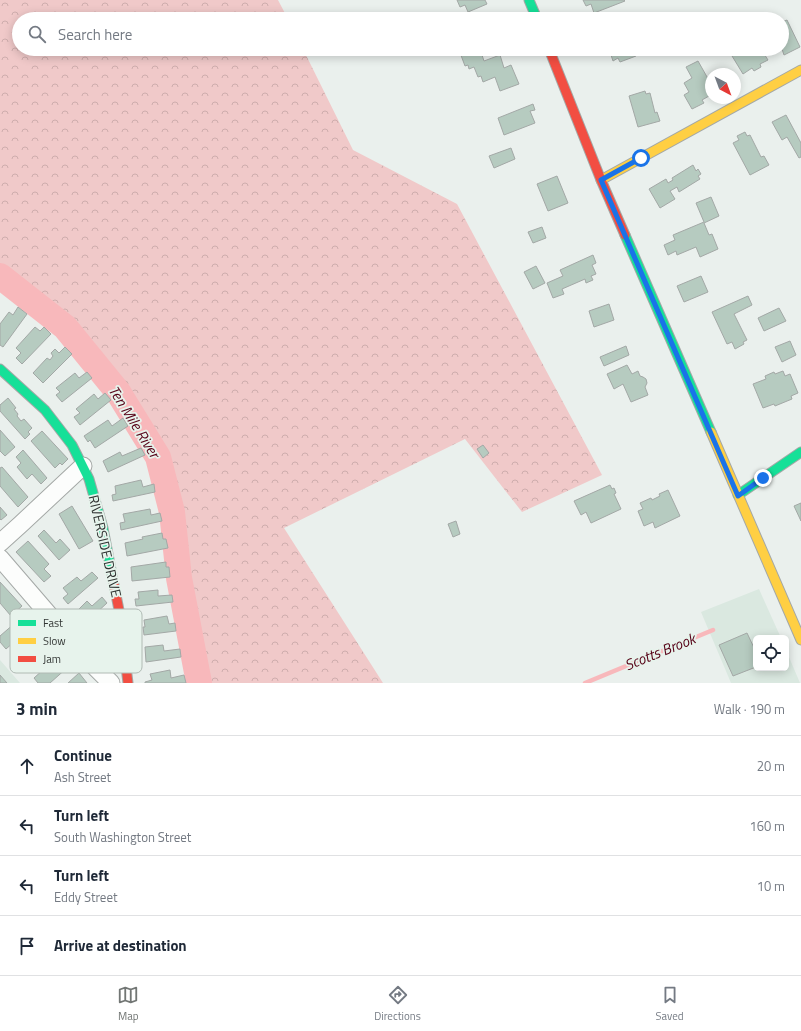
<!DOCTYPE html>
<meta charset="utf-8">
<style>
:root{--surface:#fff;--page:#f6f6f7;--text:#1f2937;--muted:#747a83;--line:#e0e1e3;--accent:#727674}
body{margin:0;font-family:"Titillium Web",sans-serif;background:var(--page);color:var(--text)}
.controls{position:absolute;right:12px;bottom:12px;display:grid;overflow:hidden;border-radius:6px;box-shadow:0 2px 10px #0003}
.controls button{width:36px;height:36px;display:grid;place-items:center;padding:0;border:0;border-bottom:1px solid var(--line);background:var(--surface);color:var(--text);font:20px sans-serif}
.compass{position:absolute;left:705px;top:68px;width:36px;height:36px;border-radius:50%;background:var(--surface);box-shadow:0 2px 10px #0003;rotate:139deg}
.stop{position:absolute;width:12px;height:12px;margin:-9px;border:3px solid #1a73e8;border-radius:50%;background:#fff}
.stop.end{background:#1a73e8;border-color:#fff;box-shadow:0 1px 4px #0008}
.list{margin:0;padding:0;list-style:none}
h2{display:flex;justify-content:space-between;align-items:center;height:52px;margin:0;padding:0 16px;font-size:17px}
h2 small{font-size:13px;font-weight:400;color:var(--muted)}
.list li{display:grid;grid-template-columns:26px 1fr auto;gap:12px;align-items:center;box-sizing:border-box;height:60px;padding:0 16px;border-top:1px solid var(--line)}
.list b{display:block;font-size:15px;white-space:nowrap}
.list p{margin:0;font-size:13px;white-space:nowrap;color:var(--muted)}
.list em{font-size:13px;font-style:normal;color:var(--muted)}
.icon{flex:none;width:22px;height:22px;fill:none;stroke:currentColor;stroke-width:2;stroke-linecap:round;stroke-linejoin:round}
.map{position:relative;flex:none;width:801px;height:683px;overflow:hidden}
.search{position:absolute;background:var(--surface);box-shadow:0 2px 10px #0003;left:12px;right:12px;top:12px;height:44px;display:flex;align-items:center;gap:10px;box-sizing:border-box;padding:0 14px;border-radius:22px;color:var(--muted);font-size:15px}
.sheet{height:292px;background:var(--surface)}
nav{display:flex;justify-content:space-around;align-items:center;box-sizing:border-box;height:56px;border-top:1px solid var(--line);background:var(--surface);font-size:11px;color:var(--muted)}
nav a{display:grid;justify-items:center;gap:2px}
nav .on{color:var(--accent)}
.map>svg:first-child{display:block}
</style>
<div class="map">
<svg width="801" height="683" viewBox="0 0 801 683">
<defs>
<pattern id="forest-crowns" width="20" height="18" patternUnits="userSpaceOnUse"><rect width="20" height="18" fill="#f0c9c9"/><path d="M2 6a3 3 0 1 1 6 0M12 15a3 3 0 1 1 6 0" fill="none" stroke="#ceadad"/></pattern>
</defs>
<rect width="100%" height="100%" fill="#eaf0ed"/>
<path fill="#dae8e0" d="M759,589L781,638H756V668H786V650L800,683H731L701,612Z
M0,660L20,683H0Z"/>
<path fill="url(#forest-crowns)" d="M0,0H278L288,19H19V49H303L353,150L457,204L602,475L522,512L465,439L284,528L383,683H200L173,583L155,472L75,348L0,288Z"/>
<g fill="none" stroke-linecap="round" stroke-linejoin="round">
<path stroke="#f8b8bb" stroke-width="4.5" d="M585,683L713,630"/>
<path stroke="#f8b8bb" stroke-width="26" d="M0,276L65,327L118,392L158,457L172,512L179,578L199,683"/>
</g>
<path fill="#b6cbc0" stroke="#a3a8a6" d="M457,0H485L487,4L468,12L465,5L460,7Z
M583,0H624L625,1L594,13L591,4L586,6Z
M787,20L800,47L784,55L782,49V22Z
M462,49H480L484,61L500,55L504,68L511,65L519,84L500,91L495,77L483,82L481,76L478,77L474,67L469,69L468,65L465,66L459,50Z
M609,49H633L636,56L620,62L618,58L613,61Z
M732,49H761L768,60L760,64L761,67L754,71L752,68L743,74L729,51Z
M698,61L711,84V87L706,89L709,96L702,100L704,103L692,109L684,95L689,92L684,83L692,78L686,67Z
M645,91L646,94L650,93L655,113L657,112L660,121L638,127L629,96Z
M533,104L535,110L530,111L535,123L504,135L498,118Z
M786,115L801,143V157L799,158L787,137L782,140L772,122Z
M745,132L747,136L750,135L761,157L764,156L769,165L750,175L733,143L739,140L737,136Z
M511,148L515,159L494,168L489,156Z
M693,165L696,171L698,169L701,174L698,176L700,179L679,192L677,187L670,191L675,199L660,208L649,189L666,179L668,183L673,180L672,178Z
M557,176L568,203L548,211L537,184Z
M711,197L719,216L704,223L709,235L712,234L718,249L700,257L696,247L677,255L676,251L668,255L664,245L675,240L673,235L704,222L696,203Z
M542,227L546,238L533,243L528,232Z
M593,255L596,263L592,265L596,274L591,276L593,280L586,283L585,279L562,289L564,294L553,298L547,283L563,276L560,270Z
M536,266L545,283L533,289L524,272Z
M701,276L708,292L684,302L677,286Z
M748,296L752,305L734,314L747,340L743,342L744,344L735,349L732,342L727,344L712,312Z
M609,304L614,320L594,327L589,311Z
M18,307L27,314L3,347L0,345V324L9,312L13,315Z
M779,308L786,321L764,331L758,318Z
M35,327L40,331L44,327L51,334L22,364L16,358L21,353L16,348Z
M790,341L796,355L782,362L775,347Z
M626,346L629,355L604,366L600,357Z
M65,347L72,354L43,383L33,373L47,358L50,360L53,356L51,353L55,349L59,353Z
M627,365L632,374L638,371L640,376L643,377L646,379L647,383L645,387L648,395L631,402L623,384L614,389L607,374Z
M783,371L785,376L790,374L798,393L791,396L792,399L775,406L774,404L763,408L753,384L766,379L765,376L774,372L775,374Z
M87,372L92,378L62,402L56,395L60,392L56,388L75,373L79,378Z
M105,393L111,400L80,425L74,417L80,413L76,409L94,394L98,399Z
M8,398L16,408L14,409L18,414L17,416L21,421L24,419L32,428L28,432L30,434L25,439L0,411V405Z
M123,418L128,426L95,448L90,440L88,442L84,436L108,420L112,426Z
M0,430L15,447L5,456L0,451Z
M42,431L68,459L62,465L60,463L55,468L31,441Z
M483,445L489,453L483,458L477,449Z
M141,448L145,455L108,472L103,461L120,452L122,456Z
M23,450L47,478L41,484L32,474L27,479L17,467L21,463L16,457Z
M2,467L28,497L18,507L0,486V468Z
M141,480L143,487L154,484L155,492L113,501L112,495L116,494L115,486Z
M610,485L612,489L614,488L616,493L614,494L621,509L591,523L586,512L581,515L574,501Z
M668,490L680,516L655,528L653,522L644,526L638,511L643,509L640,503L651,498L652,500L660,496L659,494Z
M801,503V521L794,506Z
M72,506L93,541L79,549L59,514Z
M0,507L7,515L1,520L0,519Z
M150,509L151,515L160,513L162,521L121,530L120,523L125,522L123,514Z
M456,521L460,534L453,537L448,524Z
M44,530L56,543L60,539L70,550L59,560L38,536Z
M162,533L163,539H166L168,548L127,556L125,543L143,539L142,537Z
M28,541L49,564L44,569L51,576L44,582L16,552Z
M166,562V567H169L170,577L132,581L131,567Z
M92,572L98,578L68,604L63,598L68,594L63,588L77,577L81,581Z
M0,582L22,606L11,616L0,603Z
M158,590V596L172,595L173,602L136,606L135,599H139L138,592Z
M102,597L107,603L82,626L77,620L79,618L75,613L87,601L92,606Z
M30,610L35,616L31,618L36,623L6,649L0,642V636Z
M167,616L169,624L175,623L176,631L144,635L143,627H145L144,620Z
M747,633L756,652V667L733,676L719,645Z
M163,645L164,651L180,649L181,657L146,662L145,647Z
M63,652L68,658L63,662L68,667L50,683H38L34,678Z
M170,670L171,678L184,675L186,683H145V682L152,680L150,674Z
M79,673L87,683H68Z
M0,675L7,683H0Z"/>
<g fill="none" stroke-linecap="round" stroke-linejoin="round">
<defs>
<path id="street" d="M0,543L21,524L83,466
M0,558L87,659L111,683"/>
<path id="fast" d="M529,0L537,19
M625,235L711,432
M0,369L45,410L72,445L89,479L103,528L113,580
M738,495L801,452"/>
<path id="slow" d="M601,180L801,70
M711,432L801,640"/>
<path id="jam" d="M549,49L601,180L625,235
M113,580L119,610L128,683"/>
</defs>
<use href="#street" stroke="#a4a8a6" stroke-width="19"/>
<use href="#fast" stroke="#a4a8a6" stroke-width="11"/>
<use href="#slow" stroke="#a4a8a6" stroke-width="11"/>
<use href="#jam" stroke="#a4a8a6" stroke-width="11"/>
<use href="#street" stroke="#fcfdfc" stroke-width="17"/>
<use href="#fast" stroke="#16e098" stroke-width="9"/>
<use href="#slow" stroke="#ffcf43" stroke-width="9"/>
<use href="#jam" stroke="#f24e42" stroke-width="9"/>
</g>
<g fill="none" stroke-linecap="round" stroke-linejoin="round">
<path stroke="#1a73e8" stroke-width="5" d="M641,158L601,180L738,496L763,478"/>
</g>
<g text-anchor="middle" stroke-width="3.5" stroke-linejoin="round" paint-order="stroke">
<g font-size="14" fill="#313533" stroke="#e7f3ec">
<text transform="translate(105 546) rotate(77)" y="5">RIVERSIDE DRIVE</text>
</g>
<g font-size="15" font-style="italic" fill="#570217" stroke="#e7f3ec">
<text transform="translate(134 422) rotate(58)" y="5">Ten Mile River</text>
<text transform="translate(660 652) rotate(-22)" y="5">Scotts Brook</text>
</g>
</g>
<rect x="10" y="609" width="132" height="64" rx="6" fill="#e7f3ec" stroke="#b0bab4" stroke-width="1"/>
<rect x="18" y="620" width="18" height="6" fill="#16e098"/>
<rect x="18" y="638" width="18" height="6" fill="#ffcf43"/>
<rect x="18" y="656" width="18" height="6" fill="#f24e42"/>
<g font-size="11" fill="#313533">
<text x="43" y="627">Fast</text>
<text x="43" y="645">Slow</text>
<text x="43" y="663">Jam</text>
</g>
</svg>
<div class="controls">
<button><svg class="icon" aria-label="locate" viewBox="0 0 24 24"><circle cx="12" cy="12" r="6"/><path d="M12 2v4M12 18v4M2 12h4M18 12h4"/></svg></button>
</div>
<svg class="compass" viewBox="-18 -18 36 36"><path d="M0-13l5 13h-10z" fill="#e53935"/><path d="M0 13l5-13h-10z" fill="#747a83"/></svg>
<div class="stop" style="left:641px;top:158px"></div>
<div class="stop end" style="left:763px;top:478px"></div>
<div class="search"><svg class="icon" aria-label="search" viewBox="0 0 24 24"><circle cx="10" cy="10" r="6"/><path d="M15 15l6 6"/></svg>Search here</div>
</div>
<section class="sheet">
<h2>3 min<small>Walk · 190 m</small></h2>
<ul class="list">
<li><svg class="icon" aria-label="ahead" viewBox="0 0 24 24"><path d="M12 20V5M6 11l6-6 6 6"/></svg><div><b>Continue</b><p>Ash Street</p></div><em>20 m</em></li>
<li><svg class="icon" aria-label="left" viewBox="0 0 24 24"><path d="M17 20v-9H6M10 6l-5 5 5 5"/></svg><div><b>Turn left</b><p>South Washington Street</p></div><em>160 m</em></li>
<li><svg class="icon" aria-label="left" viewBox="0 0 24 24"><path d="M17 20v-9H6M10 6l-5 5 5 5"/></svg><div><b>Turn left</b><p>Eddy Street</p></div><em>10 m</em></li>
<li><svg class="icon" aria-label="arrive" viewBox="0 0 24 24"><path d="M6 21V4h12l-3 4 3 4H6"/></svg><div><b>Arrive at destination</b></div></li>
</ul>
</section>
<nav>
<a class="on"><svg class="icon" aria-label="map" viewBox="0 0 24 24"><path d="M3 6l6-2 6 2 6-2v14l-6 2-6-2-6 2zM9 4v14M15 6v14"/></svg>Map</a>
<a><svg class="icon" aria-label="directions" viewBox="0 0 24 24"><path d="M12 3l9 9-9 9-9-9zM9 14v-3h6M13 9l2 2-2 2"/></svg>Directions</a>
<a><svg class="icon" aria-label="saved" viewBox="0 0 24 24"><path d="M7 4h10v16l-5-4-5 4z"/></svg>Saved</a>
</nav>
